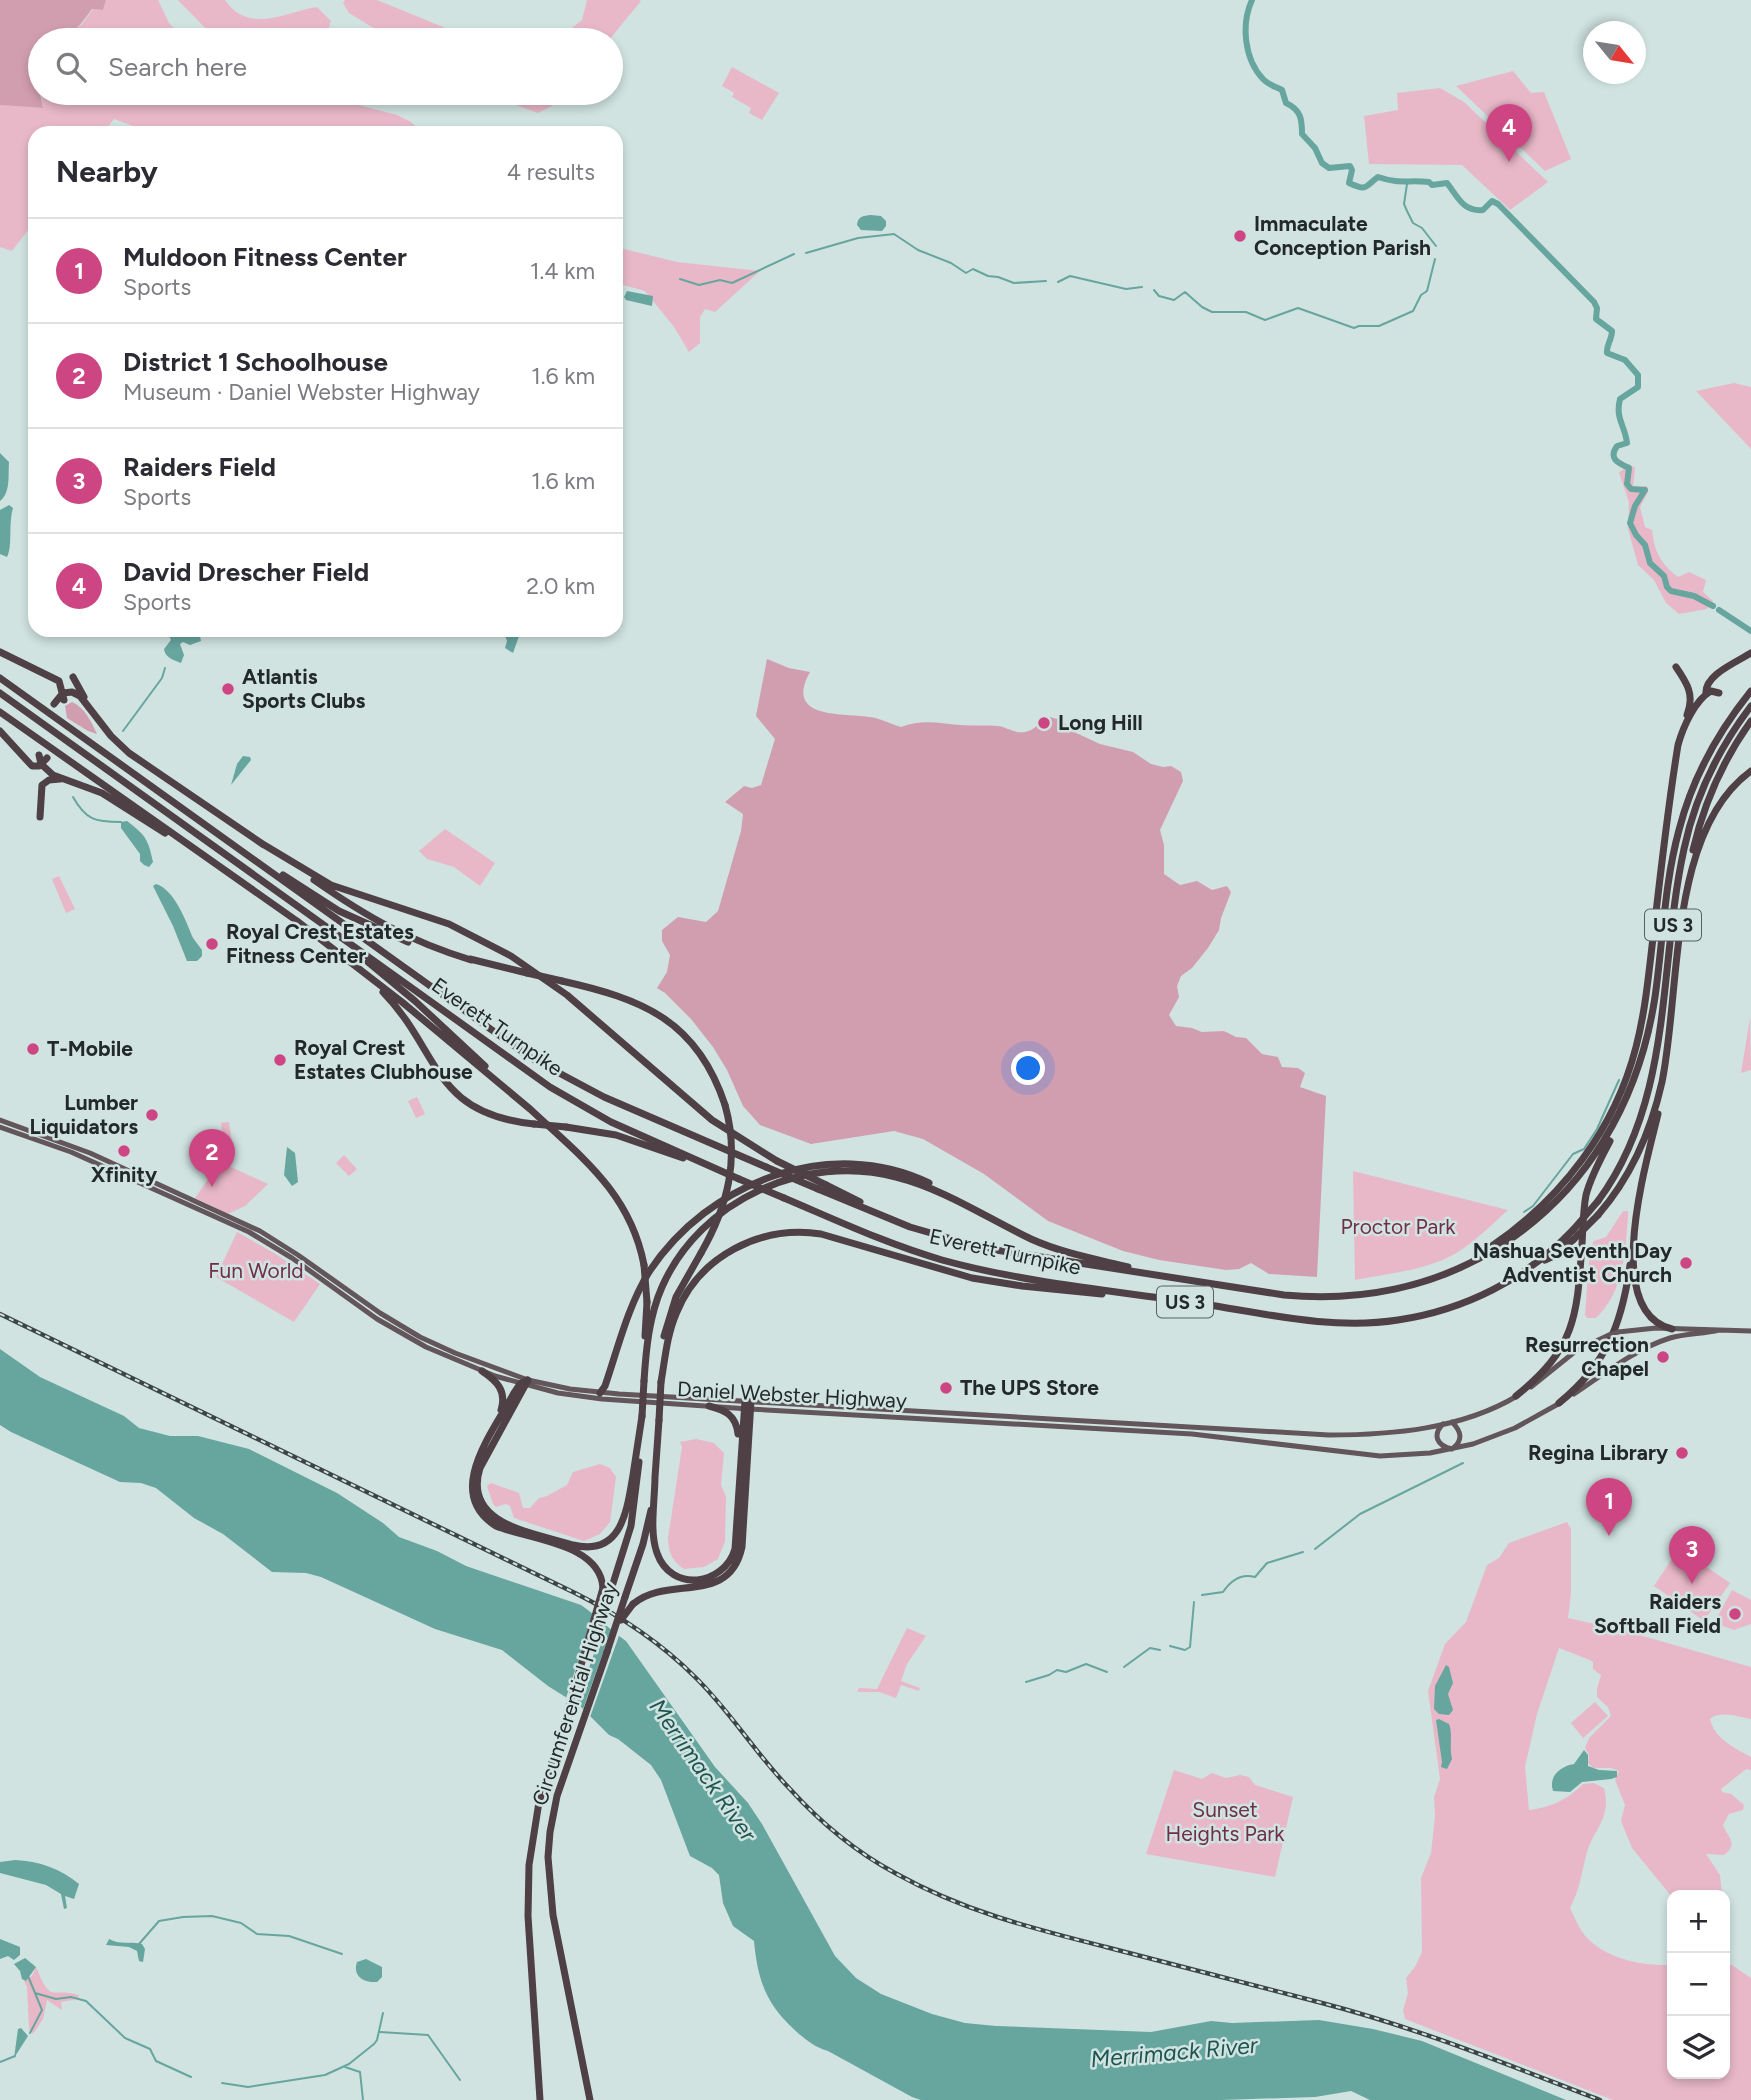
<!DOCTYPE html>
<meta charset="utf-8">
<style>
:root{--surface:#fff;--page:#f2f2f3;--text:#2b2b33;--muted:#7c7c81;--line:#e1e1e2;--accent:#cd4582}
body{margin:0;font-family:Figtree,sans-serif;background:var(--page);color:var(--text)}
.controls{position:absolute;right:21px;bottom:21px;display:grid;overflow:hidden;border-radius:14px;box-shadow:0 4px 10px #0003}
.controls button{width:63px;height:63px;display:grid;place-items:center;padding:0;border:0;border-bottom:2px solid var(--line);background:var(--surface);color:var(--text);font:35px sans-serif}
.compass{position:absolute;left:1583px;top:21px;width:63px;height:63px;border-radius:50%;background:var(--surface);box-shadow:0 4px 10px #0003;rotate:120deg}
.you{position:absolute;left:1029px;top:1069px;width:24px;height:24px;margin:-18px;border:5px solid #fff;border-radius:50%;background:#1a73e8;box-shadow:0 0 0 10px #1a73e833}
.badge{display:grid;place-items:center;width:46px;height:46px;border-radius:50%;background:var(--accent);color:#fff;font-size:23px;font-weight:700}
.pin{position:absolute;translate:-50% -58px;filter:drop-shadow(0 2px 4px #0008)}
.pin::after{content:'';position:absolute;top:37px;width:24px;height:21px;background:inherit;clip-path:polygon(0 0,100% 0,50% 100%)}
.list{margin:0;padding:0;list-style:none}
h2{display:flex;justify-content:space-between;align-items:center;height:91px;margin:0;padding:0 28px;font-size:30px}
h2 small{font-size:23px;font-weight:400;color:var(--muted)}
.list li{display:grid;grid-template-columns:46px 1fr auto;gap:21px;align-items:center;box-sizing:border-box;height:105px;padding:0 28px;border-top:2px solid var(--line)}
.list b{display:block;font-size:26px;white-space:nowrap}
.list p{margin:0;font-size:23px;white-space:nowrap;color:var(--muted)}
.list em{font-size:23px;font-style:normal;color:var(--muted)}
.icon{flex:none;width:38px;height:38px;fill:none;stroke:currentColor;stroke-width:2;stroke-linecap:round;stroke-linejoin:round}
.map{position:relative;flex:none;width:1751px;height:2100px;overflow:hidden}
.search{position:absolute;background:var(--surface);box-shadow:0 4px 10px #0003;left:28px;top:28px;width:595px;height:77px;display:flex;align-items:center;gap:18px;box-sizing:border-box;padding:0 24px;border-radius:38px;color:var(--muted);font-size:26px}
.panel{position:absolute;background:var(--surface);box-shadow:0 4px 10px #0003;left:28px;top:126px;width:595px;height:511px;border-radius:21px}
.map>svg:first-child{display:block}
</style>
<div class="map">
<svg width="1751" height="2100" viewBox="0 0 1751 2100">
<rect width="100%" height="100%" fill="#d0e3e1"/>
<path fill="#e8b8c8" d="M106,0H158L169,23L185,40H60L82,24L93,9L103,10Z
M178,0H225C249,35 286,12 317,7L331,21C328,28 329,34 326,40H217Z
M345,0H377L475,40H393L349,13L343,3Z
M587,0H639L641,1L609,40H557L582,20Z
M732,67L779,93L762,120L749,113L751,108L732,97L734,93L722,86Z
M1513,71L1531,93L1544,92L1571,159L1545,171L1456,86Z
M40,86V93H313L397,115L411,122L423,133H152L114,119L103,133H35V221L12,251L0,247V105L43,108Z
M1440,88L1464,102L1548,182L1510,210L1462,165L1369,164L1364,116L1398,110L1397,93Z
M493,93H564L552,106L538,113L510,103Z
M616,247L677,262L760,271L715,312L705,309L700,317V343L689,352L674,327L645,291L616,283Z
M1734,383L1751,387V449L1696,391Z
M1629,464L1635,468L1633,487L1647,486L1648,492L1640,507L1645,527L1652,530C1654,551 1661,564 1678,577L1689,572L1706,580L1703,592L1713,601L1707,609L1679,614L1666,603L1654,580L1638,565L1628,529L1629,502L1619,473Z
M445,829L495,863L480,886L454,867L427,859L419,851Z
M59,876L75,909L66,913L52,879Z
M1750,1018L1751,1070L1741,1073Z
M417,1097L425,1114L416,1118L408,1101Z
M229,1122L234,1158L226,1159L221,1123Z
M344,1155L357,1169L349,1176L336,1163Z
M220,1162L268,1184L245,1206L228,1214L195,1198Z
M1353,1171L1508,1210C1489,1227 1470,1247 1447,1258C1419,1271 1385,1274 1355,1280Z
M1623,1211H1628V1217C1625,1253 1624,1291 1596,1318H1587L1585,1315L1590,1248L1594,1241L1606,1237Z
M237,1232L274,1253L320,1284L294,1322L216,1277Z
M696,1439L714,1443L724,1453L721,1485L726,1497L725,1541L718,1559L704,1567L684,1569C671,1560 669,1553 668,1538L682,1447L680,1442Z
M600,1464L610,1468L616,1477L610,1522L600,1534L584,1541L514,1518L510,1506L506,1504L496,1507L493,1504L487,1486L491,1483L519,1493L523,1508H530L539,1498L547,1496L567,1485L573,1472Z
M1567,1522L1571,1529V1594L1568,1618L1622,1630L1751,1667V1719C1738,1717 1721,1710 1710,1719C1714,1738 1734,1748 1751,1757V1770L1746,1769L1721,1789L1722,1792L1731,1794L1744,1805L1743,1810L1729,1814L1723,1825C1728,1838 1739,1843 1724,1855L1706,1854L1720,1875L1722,1895L1672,1897L1632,1848L1621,1821L1625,1805L1615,1780L1619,1771L1611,1768H1593L1588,1763L1589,1755L1585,1748L1589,1738L1611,1716L1608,1707L1597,1697V1689L1601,1675L1593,1669V1662L1590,1660L1559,1648L1537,1714L1525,1767L1529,1810C1551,1807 1567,1800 1583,1784L1594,1783L1604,1788C1612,1820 1593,1828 1586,1856C1581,1875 1580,1889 1570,1908C1575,1918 1579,1929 1586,1937C1608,1960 1643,1966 1672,1965V2074H1725V1963L1732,1965L1751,1978V2100H1613L1405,2019L1403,2010L1408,1993L1406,1978L1415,1967L1422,1952L1421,1878L1431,1853L1435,1816L1434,1797L1440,1779L1428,1691L1445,1644L1466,1622L1487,1565L1499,1558L1509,1543Z
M1679,1548L1730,1583L1704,1621L1654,1586Z
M1732,1590L1751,1600V1624L1734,1630L1714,1623Z
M907,1628L926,1636L907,1664L901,1681L920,1688L919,1691L901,1685L896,1698L879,1692H857L859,1688L877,1689Z
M1595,1702L1608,1716L1583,1738L1571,1723Z
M1174,1770L1202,1779L1212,1773L1226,1778L1240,1775L1249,1777L1255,1785L1293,1797L1275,1877L1146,1854Z
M36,1967C52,2005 49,1987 79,1995L78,1999L61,2002L62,2010L47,2000L43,2019L33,2034L29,2029L27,1987L24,1981L32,1976Z"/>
<path fill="#d19eb0" d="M0,0H106L103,10L92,9C76,31 69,40 40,40V93L43,108L0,105Z
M767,659L789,668L810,672C784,719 840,713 869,717C880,718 890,724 901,727C922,719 938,723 960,725C973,726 986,725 998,726C1007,727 1015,734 1025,732C1035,730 1039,723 1046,716L1061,720L1074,732L1100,744L1133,752L1151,764L1163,767L1171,766L1181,772L1183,781L1160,830L1164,845V874L1180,885L1197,881L1212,890L1227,886L1231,892L1221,918L1219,930L1208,948L1192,968L1181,976L1177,986L1179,997L1169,1015L1176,1026L1192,1028L1202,1032L1224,1031L1236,1037L1246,1038L1262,1054L1278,1057L1282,1067L1298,1068L1305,1073L1300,1087L1326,1096L1317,1277L1269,1274L1251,1263L1239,1269L1226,1270L1159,1260L1123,1251L1048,1221L984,1174L923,1139L894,1131L811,1144L760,1125L743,1106L727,1070L713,1047L691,1019L665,993L657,988L667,972L670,955L662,941V930L678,917L706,922L718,911L741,831L743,814L725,802L744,786L752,788L761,785L775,739L756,716Z
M72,702C85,708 91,721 97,734L88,731L67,718L65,706Z"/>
<path fill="#67a59f" d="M871,215L881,216L886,221V226L882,231L861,230L857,225C858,216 863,216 871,215Z
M627,291L653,296L652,306L626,300L624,297Z
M0,453L9,462C8,474 11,493 0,501Z
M9,505L13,508C8,525 13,545 7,557L0,554V510Z
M166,630H205L200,636L201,641L190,645L183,642L180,644L184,655L181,663C174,660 165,658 164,649L171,640Z
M503,630H517L519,636L513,653L505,648L507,641Z
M243,756L250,757L251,760L231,785L237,764Z
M127,821C145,835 148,838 153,862L149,867L144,865L140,861V854L121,828V822Z
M156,884C174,889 186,921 193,938L202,950V956L197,961H187L173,926L153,886Z
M287,1147L295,1153L298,1182L292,1186L284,1175Z
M0,1349L40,1377L124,1416L139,1428L170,1436H198L249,1449L337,1493L383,1523L399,1537L437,1551L466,1566L581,1605C597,1616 610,1630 626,1641L715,1767L748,1803L762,1824L835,1956L856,1978L881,1994L932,2014L965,2023L996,2026L1151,2032L1211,2021L1232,2023L1319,2020L1373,2029L1422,2041L1566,2100H1370L1351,2091L1315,2097L1221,2100H921L912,2097L828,2051C815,2047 809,2042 799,2034C767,2006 758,1983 754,1941L733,1926L723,1903L719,1875L712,1868L690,1856L661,1780L651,1765L618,1739L609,1735L580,1706L548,1686L502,1650L435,1629L321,1577L306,1573L272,1572L223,1534L194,1518L156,1488L141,1483L120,1482L11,1432L0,1425Z
M1446,1665L1449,1667L1453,1683L1448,1694L1453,1710L1449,1715L1439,1714L1434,1709L1435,1686Z
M1439,1719L1449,1724C1453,1734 1449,1746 1452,1759L1447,1769L1441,1767L1442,1762L1436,1720Z
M1584,1750L1588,1755V1766L1599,1770L1617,1771V1777L1611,1779L1582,1782L1570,1792L1553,1791C1548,1776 1561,1766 1574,1764Z
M15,1860C39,1861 61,1869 79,1884L74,1899L65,1896L67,1908L64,1909L61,1894L46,1885L0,1873V1862Z
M0,1939L20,1947V1955L14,1960L8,1956L0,1959Z
M109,1939C119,1945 131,1941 142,1944L145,1949L143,1962L139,1961L137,1951L129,1947L106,1945Z
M25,1958L36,1967L26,1981L22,1979L20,1971L14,1964Z
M366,1959L382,1967V1977L377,1982C364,1983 352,1976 357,1962Z
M21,2028L28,2036L14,2058L18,2029Z"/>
<path fill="#d0e3e1" d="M595,1610L606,1620L575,1707L565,1701Z
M612,1627L620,1633L589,1720L582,1712Z"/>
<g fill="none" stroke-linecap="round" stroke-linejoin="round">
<path stroke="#67a59f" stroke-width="2" d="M1407,184L1404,204L1407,211L1413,223L1422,228L1436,246
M806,253L858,238L894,234L918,250L951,263L966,273L973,269L988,276L998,277L1014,283L1046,281
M680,279L699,285L720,280L732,283L794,254
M1058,282L1070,276L1126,289L1142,287
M1154,290L1159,296L1174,300L1185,292L1202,307L1212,312H1246L1265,320L1298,308L1354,328L1359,326H1379L1413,311L1421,295L1427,291L1435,259
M123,731L162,678L165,668
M73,797C86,820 95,822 121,822
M1524,1212L1533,1206L1573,1154L1584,1149L1597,1129L1619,1080
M1315,1549L1360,1514L1463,1463
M1202,1595L1223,1592C1231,1580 1241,1573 1255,1577L1267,1563L1303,1552
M1170,1646L1185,1650L1190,1647L1194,1602
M1124,1667L1150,1648L1160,1650
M1026,1682L1049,1675L1057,1670L1066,1672L1086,1664L1107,1672
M139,1944L159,1921L183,1917L212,1916L241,1923L257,1934L289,1936L342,1954
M28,1976L42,2010L30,2033
M35,1993L56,1999L71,1997L86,2001L125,2038L150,2049L156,2061L191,2077
M380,2032L428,2035L460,2080
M0,2062L15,2056
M345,2067L360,2072L363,2100
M222,2083L248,2087L325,2075L349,2064L374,2044L377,2040L383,2013"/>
<path stroke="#67a59f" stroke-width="6" d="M1252,0C1241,24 1244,59 1263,79C1267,84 1276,87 1282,90L1286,103C1301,110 1302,119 1302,134L1315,148L1322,163L1329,168L1350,166L1352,170L1349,183C1368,192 1365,186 1378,177C1398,184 1410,180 1429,182L1432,185L1447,183C1458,197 1463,212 1483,210L1492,201L1498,204L1594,302L1597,308L1596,319L1612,331C1612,340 1606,345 1607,353L1625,360L1638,375V387L1620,399C1615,419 1625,425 1627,443L1617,446C1608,459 1618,463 1629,468L1627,484L1631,489L1645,490L1635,506L1630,523L1636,535L1645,545L1650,563L1664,576L1667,587L1671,591L1694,596L1713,606
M1719,610L1751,631"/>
<path stroke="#62565a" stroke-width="5" d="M0,1120L90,1153L260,1231L298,1255L380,1313L420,1337L455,1353L528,1380L570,1389L619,1394L1329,1435C1392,1435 1462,1429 1517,1396
M0,1127L71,1152L249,1232L292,1258L377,1319L426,1347L495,1376L558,1393L602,1399L749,1409L1192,1434L1380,1456L1430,1453L1473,1444L1515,1428L1560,1403
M1618,1332L1656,1328L1751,1331
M1531,1387L1577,1350L1609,1335
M1574,1394C1604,1374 1635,1349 1670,1338C1686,1333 1703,1334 1719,1330
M1443,1424C1432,1435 1437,1446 1452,1449C1464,1440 1461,1431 1452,1422"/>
<path stroke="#4e4045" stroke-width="7" d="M0,652L59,681L64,700
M1676,667C1687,683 1695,695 1687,715
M73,677L84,697
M0,678L531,1058L604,1097L766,1167
M0,693L550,1087L611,1122L739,1179
M1706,694C1704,675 1737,662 1751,653
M54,704L63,693L72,692L80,696L111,736L129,753L264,845
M0,712L297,921L402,1002L530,1109
M0,731L32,766H39L47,758
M39,755L41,764L53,775L102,793L165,833
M40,817L42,785L49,780L60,779
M261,843L331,885L449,924L511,956L567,995L712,1120L777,1161
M1693,850C1704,803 1723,760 1751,721
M283,875L339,911L408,942
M314,880C367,917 409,941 471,960
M470,959L527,973
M368,962L415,1001L485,1066
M562,981C642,999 697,1020 725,1105
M383,992C441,1052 431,1113 534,1124
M529,1108C580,1156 630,1192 644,1265
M1658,1114C1647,1161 1601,1312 1672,1329
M566,1127L616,1135L683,1158
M826,1185L860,1202
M818,1189L910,1227L983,1248L1284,1295C1359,1302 1433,1288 1497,1248C1587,1192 1639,1101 1655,997C1663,942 1664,885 1679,830C1692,779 1718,732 1751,691
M784,1198C836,1220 887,1244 942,1260C1026,1283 1116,1291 1203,1304C1267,1314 1333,1330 1398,1320C1465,1310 1526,1279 1573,1230
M1598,1201C1674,1098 1658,968 1684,849C1695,797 1719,748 1751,706
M1598,1215C1631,1177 1651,1131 1662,1082C1681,989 1668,831 1751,771
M1492,1246C1562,1198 1615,1129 1636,1047C1646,1009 1649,969 1654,930C1661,868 1668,806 1678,745C1683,727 1695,700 1711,691L1719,693
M1545,1260L1556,1255L1573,1240
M645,1336L647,1302
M664,1336L676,1297L701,1253
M482,1371C497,1381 507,1391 501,1410
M527,1380L520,1384L514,1393C493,1432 443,1493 496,1526C530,1540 600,1543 603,1588
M528,1380L480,1468C462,1525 535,1533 573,1545C622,1557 627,1510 633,1475C636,1456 639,1436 642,1416
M644,1381C646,1350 649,1316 662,1287C700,1200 805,1153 896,1177C944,1189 987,1218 1031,1239C1062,1253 1095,1259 1128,1267
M661,1382C665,1359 667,1335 676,1314C699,1256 760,1225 821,1234L972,1278L1022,1286L1102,1294
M600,1393L605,1386C618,1348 628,1306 649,1272C708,1182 830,1135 929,1183
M1516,1396C1576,1348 1577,1316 1582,1244C1583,1228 1583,1211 1586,1195C1591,1176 1601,1158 1610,1141
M1559,1403C1606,1365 1622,1324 1630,1265
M709,1406C725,1410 736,1415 738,1434
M655,1476C655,1500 649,1531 657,1553C671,1593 724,1586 735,1549L745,1401
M655,1477L659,1420
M610,1593L631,1526L639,1462
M625,1597L643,1544L651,1510
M633,1604C668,1574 729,1607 742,1547L751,1401
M540,2100L528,1916L529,1865L539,1802L566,1718
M590,2100L553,1915L548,1857L550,1832L557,1796L607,1652"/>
<defs>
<path id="rail" d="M0,1314L575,1593C619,1615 660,1642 695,1677C730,1711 756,1754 790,1789C820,1822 856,1852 895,1873C963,1911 1031,1928 1106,1947C1178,1966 1250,1984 1322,2003C1418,2028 1508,2065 1600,2100"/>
</defs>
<use href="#rail" stroke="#3c4544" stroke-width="4.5"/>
<use href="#rail" stroke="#d0e3e1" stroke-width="2" stroke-dasharray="5" stroke-linecap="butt"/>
<path stroke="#62565a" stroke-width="5" d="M1609,1335L1618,1332"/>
<path stroke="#4e4045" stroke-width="7" d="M527,973L562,981
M534,1124L566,1127
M777,1161L826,1185
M766,1167L818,1189
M739,1179L784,1198
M1573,1230L1598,1201
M1573,1240L1598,1215
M701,1253C728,1206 740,1158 725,1105
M644,1265L647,1302
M642,1416L644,1381
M659,1420L661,1382
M621,1620L633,1604
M597,1632L610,1593
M607,1652L625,1597
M566,1718L603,1588"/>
</g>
<g fill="#cd4582" stroke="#d0e3e1" stroke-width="2.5">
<circle cx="1240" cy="236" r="7"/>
<circle cx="228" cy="689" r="7"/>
<circle cx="1044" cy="723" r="7"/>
<circle cx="212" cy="944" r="7"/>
<circle cx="33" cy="1049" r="7"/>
<circle cx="280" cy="1060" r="7"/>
<circle cx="152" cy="1115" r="7"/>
<circle cx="124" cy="1151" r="7"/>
<circle cx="1686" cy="1263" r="7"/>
<circle cx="1663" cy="1357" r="7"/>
<circle cx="946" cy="1388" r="7"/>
<circle cx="1682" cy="1453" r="7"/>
<circle cx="1735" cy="1614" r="7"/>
</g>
<g text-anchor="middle" stroke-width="5" stroke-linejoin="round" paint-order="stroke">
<g fill="#d0e3e1" stroke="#566160" stroke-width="2">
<rect x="1645" y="909.5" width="56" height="31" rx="5"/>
<rect x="1157" y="1286.5" width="56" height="31" rx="5"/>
</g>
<g font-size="19" font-weight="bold" fill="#222928">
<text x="1673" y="932">US 3</text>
<text x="1185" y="1309">US 3</text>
</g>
<g font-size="21" font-weight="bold" fill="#222928" stroke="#d0e3e1" text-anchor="start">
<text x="1254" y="231">Immaculate<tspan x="1254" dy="24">Conception Parish</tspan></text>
<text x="242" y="684">Atlantis<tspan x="242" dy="24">Sports Clubs</tspan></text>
<text x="1058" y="730">Long Hill</text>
<text x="226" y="939">Royal Crest Estates<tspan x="226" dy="24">Fitness Center</tspan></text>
<text x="294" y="1055">Royal Crest<tspan x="294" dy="24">Estates Clubhouse</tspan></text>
<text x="47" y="1056">T-Mobile</text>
<text x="138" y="1110" text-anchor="end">Lumber<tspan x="138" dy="24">Liquidators</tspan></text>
<text x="124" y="1182" text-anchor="middle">Xfinity</text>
<text x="1672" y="1258" text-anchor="end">Nashua Seventh Day<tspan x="1672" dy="24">Adventist Church</tspan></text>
<text x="1649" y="1352" text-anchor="end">Resurrection<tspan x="1649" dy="24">Chapel</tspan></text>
<text x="960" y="1395">The UPS Store</text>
<text x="1668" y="1460" text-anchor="end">Regina Library</text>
<text x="1721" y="1609" text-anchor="end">Raiders<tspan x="1721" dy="24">Softball Field</tspan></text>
</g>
<g font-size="21" fill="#222928" stroke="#d0e3e1">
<text transform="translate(497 1027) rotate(35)" y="7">Everett Turnpike</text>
<text transform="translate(1005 1252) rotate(12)" y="7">Everett Turnpike</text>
<text transform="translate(792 1395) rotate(3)" y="7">Daniel Webster Highway</text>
<text transform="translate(575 1694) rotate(-72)" y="7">Circumferential Highway</text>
</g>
<g font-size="21" fill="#6f2f49" stroke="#d0e3e1">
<text x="1398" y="1234">Proctor Park</text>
<text x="256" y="1278">Fun World</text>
<text x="1225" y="1817">Sunset<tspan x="1225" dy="24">Heights Park</tspan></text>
</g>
<g font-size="23" font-style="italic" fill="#1f5551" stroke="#d0e3e1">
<text transform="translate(703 1770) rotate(55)" y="8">Merrimack River</text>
<text transform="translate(1174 2052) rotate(-5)" y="8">Merrimack River</text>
</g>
</g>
</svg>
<div class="controls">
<button>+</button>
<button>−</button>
<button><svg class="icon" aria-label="layers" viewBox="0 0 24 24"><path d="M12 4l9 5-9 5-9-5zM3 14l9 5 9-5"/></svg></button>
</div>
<svg class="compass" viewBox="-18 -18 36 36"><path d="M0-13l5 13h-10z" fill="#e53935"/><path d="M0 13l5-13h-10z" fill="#7c7c81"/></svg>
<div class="you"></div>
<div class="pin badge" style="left:1609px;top:1536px">1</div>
<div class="pin badge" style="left:212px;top:1187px">2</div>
<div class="pin badge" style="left:1692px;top:1584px">3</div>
<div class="pin badge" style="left:1509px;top:162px">4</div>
<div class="search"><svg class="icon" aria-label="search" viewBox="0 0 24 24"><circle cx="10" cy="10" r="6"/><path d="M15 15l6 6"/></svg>Search here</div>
<section class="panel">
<h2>Nearby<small>4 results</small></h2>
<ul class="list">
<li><span class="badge">1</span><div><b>Muldoon Fitness Center</b><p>Sports</p></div><em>1.4 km</em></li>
<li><span class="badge">2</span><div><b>District 1 Schoolhouse</b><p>Museum · Daniel Webster Highway</p></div><em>1.6 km</em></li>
<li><span class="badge">3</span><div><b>Raiders Field</b><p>Sports</p></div><em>1.6 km</em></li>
<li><span class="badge">4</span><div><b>David Drescher Field</b><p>Sports</p></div><em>2.0 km</em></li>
</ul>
</section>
</div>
